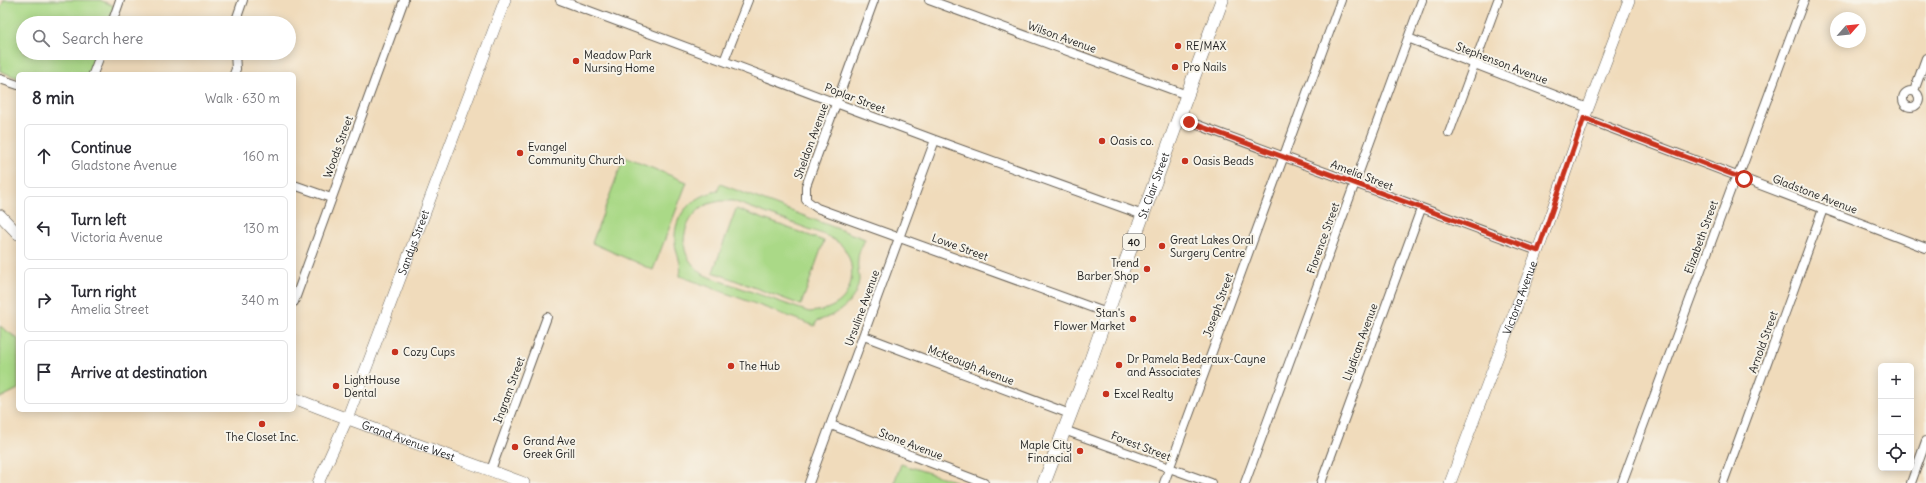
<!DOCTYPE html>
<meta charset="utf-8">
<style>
:root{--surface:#fff;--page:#f7f7f7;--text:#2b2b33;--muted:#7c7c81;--line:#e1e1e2}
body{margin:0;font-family:Delius,sans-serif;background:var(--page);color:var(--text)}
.controls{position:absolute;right:12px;bottom:12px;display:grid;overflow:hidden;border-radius:6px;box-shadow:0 2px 10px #0003}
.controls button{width:36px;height:36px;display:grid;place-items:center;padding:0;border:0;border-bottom:1px solid var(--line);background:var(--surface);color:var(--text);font:20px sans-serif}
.compass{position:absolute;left:1830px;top:12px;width:36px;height:36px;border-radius:50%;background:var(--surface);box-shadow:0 2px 10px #0003;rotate:63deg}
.stop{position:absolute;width:12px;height:12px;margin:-9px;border:3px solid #c8321e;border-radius:50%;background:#fff}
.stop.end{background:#c8321e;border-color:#fff;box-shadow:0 1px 4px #0008}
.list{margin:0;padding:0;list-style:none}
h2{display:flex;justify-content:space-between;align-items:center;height:52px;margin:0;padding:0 16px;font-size:17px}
h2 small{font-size:13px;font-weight:400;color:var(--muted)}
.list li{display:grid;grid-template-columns:26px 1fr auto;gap:12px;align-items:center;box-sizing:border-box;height:64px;margin:0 8px 8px;padding:0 8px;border:1px solid var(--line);border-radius:6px}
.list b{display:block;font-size:15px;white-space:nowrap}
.list p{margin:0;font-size:13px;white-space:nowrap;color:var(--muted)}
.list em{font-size:13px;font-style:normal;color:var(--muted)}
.icon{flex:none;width:22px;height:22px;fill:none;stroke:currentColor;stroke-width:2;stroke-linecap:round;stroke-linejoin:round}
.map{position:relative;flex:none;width:1926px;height:483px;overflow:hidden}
.search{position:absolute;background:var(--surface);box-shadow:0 2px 10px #0003;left:16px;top:16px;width:280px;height:44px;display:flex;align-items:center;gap:10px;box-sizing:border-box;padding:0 14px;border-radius:22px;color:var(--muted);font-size:15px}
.panel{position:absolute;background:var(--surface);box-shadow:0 2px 10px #0003;left:16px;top:72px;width:280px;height:340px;border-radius:6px}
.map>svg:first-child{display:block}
</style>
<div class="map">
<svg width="1926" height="483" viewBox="0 0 1926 483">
<rect width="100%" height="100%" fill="#f7f3e8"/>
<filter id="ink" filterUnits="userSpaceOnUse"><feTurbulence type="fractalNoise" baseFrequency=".025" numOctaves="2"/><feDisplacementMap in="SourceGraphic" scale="8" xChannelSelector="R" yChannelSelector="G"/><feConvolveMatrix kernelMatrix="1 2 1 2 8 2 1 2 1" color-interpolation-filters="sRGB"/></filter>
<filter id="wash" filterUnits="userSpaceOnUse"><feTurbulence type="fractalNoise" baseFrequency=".012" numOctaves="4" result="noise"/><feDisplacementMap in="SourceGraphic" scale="16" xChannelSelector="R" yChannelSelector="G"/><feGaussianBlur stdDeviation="0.9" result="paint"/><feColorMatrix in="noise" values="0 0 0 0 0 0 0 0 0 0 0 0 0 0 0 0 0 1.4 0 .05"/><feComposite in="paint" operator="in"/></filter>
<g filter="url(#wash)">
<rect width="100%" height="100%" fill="#f0dbbb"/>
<path fill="#aad987" stroke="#637a52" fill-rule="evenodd" d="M4,0H100L114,6L108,23H23V53H97L90,74H18V78L0,71V9Z
M624,157L687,182L653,270L592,243Z
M720,184L865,239C863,245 858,252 858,259C857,266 859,273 859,280C856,303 837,315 817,321L815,326L680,276C683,261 675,255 675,240C674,213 693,197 717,191ZM721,201H733L825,235C830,238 835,240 839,243C856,257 856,290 838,303C828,310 820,311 809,312L704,275C697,269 689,262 686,253C680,235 689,214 706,205C710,203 716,202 721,201Z
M736,209L824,241L801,305L713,272Z
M0,326L18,339V389L0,398Z
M901,464L957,482L956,483H894Z"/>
</g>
<g filter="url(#ink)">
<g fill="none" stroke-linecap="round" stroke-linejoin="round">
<defs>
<path id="street" d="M560,0L935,140L1143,215
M874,0L806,186V200L817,208L1107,313
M929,0L1187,95
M112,23L120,0
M235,23L243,0
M1408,38L1588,108
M724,61L748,0
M93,74L101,53
M234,74L236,69L235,53
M0,79L18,85
M1914,91L1926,58
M1903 99a8 8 0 1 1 16 0a8 8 0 1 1-16 0Z
M1179,118L1538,251
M1584,118L1926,248
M1449,133L1498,0
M294,185L331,198
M294,302L404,0
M864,336L1070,414
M831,425L984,483
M1064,430L1211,483
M491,470L547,317
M809,483L935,140
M1164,483L1341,0
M1245,483L1422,0
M1321,483L1421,209
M1622,483L1732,186L1742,167L1804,0
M1723,483L1823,209
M1911,483L1926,441"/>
<g id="secondary">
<path d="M0,215L18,234"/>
<path id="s1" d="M294,398C370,429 448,454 524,483"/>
<path id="s2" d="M318,483L347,419L505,0"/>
<path id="s3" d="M1450,483L1542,239L1588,108L1629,0"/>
</g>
<g id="primary">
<path id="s4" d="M1044,483L1088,368L1116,288L1222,0"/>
</g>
</defs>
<use href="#street" stroke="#665f54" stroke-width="10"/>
<use href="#secondary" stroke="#665f54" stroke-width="12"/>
<use href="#primary" stroke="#665f54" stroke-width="14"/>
<use href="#street" stroke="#fff" stroke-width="8"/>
<use href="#secondary" stroke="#fff" stroke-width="11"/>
<use href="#primary" stroke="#fff" stroke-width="13"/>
</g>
</g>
<g fill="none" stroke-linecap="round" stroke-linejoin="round" filter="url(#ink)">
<path stroke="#c8321e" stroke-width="5" d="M1189,122L1538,251L1584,118L1744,179"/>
</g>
<g fill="#c8321e" stroke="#f7f3e8" stroke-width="1.5">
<circle cx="1178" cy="46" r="4"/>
<circle cx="576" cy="61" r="4"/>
<circle cx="1175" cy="67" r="4"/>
<circle cx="1102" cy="141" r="4"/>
<circle cx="520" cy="153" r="4"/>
<circle cx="1185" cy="161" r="4"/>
<circle cx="1162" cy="246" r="4"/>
<circle cx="1147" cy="269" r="4"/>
<circle cx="1133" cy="319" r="4"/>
<circle cx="395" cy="352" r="4"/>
<circle cx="1119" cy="365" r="4"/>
<circle cx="731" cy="366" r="4"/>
<circle cx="336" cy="386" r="4"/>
<circle cx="1106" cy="394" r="4"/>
<circle cx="262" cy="424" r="4"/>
<circle cx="515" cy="447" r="4"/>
<circle cx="1080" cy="451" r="4"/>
</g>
<g text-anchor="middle" stroke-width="4" stroke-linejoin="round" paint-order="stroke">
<rect fill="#f7f3e8" stroke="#5e5c59" stroke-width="1" x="1123" y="234" width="22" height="16" rx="3"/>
<g font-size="10" font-weight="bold" fill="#1c1c1c">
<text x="1134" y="246">40</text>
</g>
<g font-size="11" fill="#1c1c1c" stroke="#f7f3e8">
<text transform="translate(1062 37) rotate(20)" y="4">Wilson Avenue</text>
<text transform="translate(1502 63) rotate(21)" y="4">Stephenson Avenue</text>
<text transform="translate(855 98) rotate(21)" y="4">Poplar Street</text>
<text transform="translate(811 141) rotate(-70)" y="4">Sheldon Avenue</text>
<text transform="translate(338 147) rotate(-70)" y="4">Woods Street</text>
<text transform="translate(1362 175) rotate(21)" y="4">Amelia Street</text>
<text dy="4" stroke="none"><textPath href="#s4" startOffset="317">St. Clair Street</textPath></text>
<text transform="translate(1815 194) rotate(21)" y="4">Gladstone Avenue</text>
<text transform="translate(1701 237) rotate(-70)" y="4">Elizabeth Street</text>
<text transform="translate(1323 238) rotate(-70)" y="4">Florence Street</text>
<text dy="4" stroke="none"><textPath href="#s2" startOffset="259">Sandys Street</textPath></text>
<text transform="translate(960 247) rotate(20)" y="4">Lowe Street</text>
<text dy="4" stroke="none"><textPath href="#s3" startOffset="198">Victoria Avenue</textPath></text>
<text transform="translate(1218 305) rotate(-70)" y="4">Joseph Street</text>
<text transform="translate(862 308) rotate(-70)" y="4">Ursuline Avenue</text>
<text transform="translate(1360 342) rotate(-70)" y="4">Llydican Avenue</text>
<text transform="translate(1763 342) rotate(-70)" y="4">Arnold Street</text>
<text transform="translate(971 365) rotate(21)" y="4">McKeough Avenue</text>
<text transform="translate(509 390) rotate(-70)" y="4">Ingram Street</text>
<text dy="4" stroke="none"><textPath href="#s1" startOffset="122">Grand Avenue West</textPath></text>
<text transform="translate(911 444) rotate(21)" y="4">Stone Avenue</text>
<text transform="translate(1141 446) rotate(21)" y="4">Forest Street</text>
</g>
<g font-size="11" fill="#1c1c1c" stroke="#f7f3e8" text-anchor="start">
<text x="1186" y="50">RE/MAX</text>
<text x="584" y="59">Meadow Park<tspan x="584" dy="13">Nursing Home</tspan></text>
<text x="1183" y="71">Pro Nails</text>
<text x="1110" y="145">Oasis co.</text>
<text x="528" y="151">Evangel<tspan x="528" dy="13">Community Church</tspan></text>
<text x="1193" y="165">Oasis Beads</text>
<text x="1170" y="244">Great Lakes Oral<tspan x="1170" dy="13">Surgery Centre</tspan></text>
<text x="1139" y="267" text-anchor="end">Trend<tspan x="1139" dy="13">Barber Shop</tspan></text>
<text x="1125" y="317" text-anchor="end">Stan's<tspan x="1125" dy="13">Flower Market</tspan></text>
<text x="403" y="356">Cozy Cups</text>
<text x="1127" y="363">Dr Pamela Bederaux-Cayne<tspan x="1127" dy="13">and Associates</tspan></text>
<text x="739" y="370">The Hub</text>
<text x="344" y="384">LightHouse<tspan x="344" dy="13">Dental</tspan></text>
<text x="1114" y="398">Excel Realty</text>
<text x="262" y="441" text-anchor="middle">The Closet Inc.</text>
<text x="523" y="445">Grand Ave<tspan x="523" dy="13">Greek Grill</tspan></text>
<text x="1072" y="449" text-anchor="end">Maple City<tspan x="1072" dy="13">Financial</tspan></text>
</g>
</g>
</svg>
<div class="controls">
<button>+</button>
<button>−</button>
<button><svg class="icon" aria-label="locate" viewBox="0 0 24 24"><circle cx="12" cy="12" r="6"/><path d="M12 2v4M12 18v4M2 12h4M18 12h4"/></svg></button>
</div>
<svg class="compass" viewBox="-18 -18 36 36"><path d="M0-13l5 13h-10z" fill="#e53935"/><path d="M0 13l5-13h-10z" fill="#7c7c81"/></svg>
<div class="stop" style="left:1744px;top:179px"></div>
<div class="stop end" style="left:1189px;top:122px"></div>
<div class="search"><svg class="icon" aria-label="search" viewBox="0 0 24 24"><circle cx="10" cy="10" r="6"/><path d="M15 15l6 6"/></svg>Search here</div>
<section class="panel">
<h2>8 min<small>Walk · 630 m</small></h2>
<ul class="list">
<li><svg class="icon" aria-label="ahead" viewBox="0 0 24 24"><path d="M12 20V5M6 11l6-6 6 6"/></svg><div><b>Continue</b><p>Gladstone Avenue</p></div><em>160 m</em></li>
<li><svg class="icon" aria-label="left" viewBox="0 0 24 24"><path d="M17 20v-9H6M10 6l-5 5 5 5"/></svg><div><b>Turn left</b><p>Victoria Avenue</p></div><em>130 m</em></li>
<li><svg class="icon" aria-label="right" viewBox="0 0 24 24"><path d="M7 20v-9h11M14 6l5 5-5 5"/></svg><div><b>Turn right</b><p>Amelia Street</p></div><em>340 m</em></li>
<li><svg class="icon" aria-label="arrive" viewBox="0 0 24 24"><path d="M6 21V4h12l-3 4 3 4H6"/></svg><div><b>Arrive at destination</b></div></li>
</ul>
</section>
</div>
